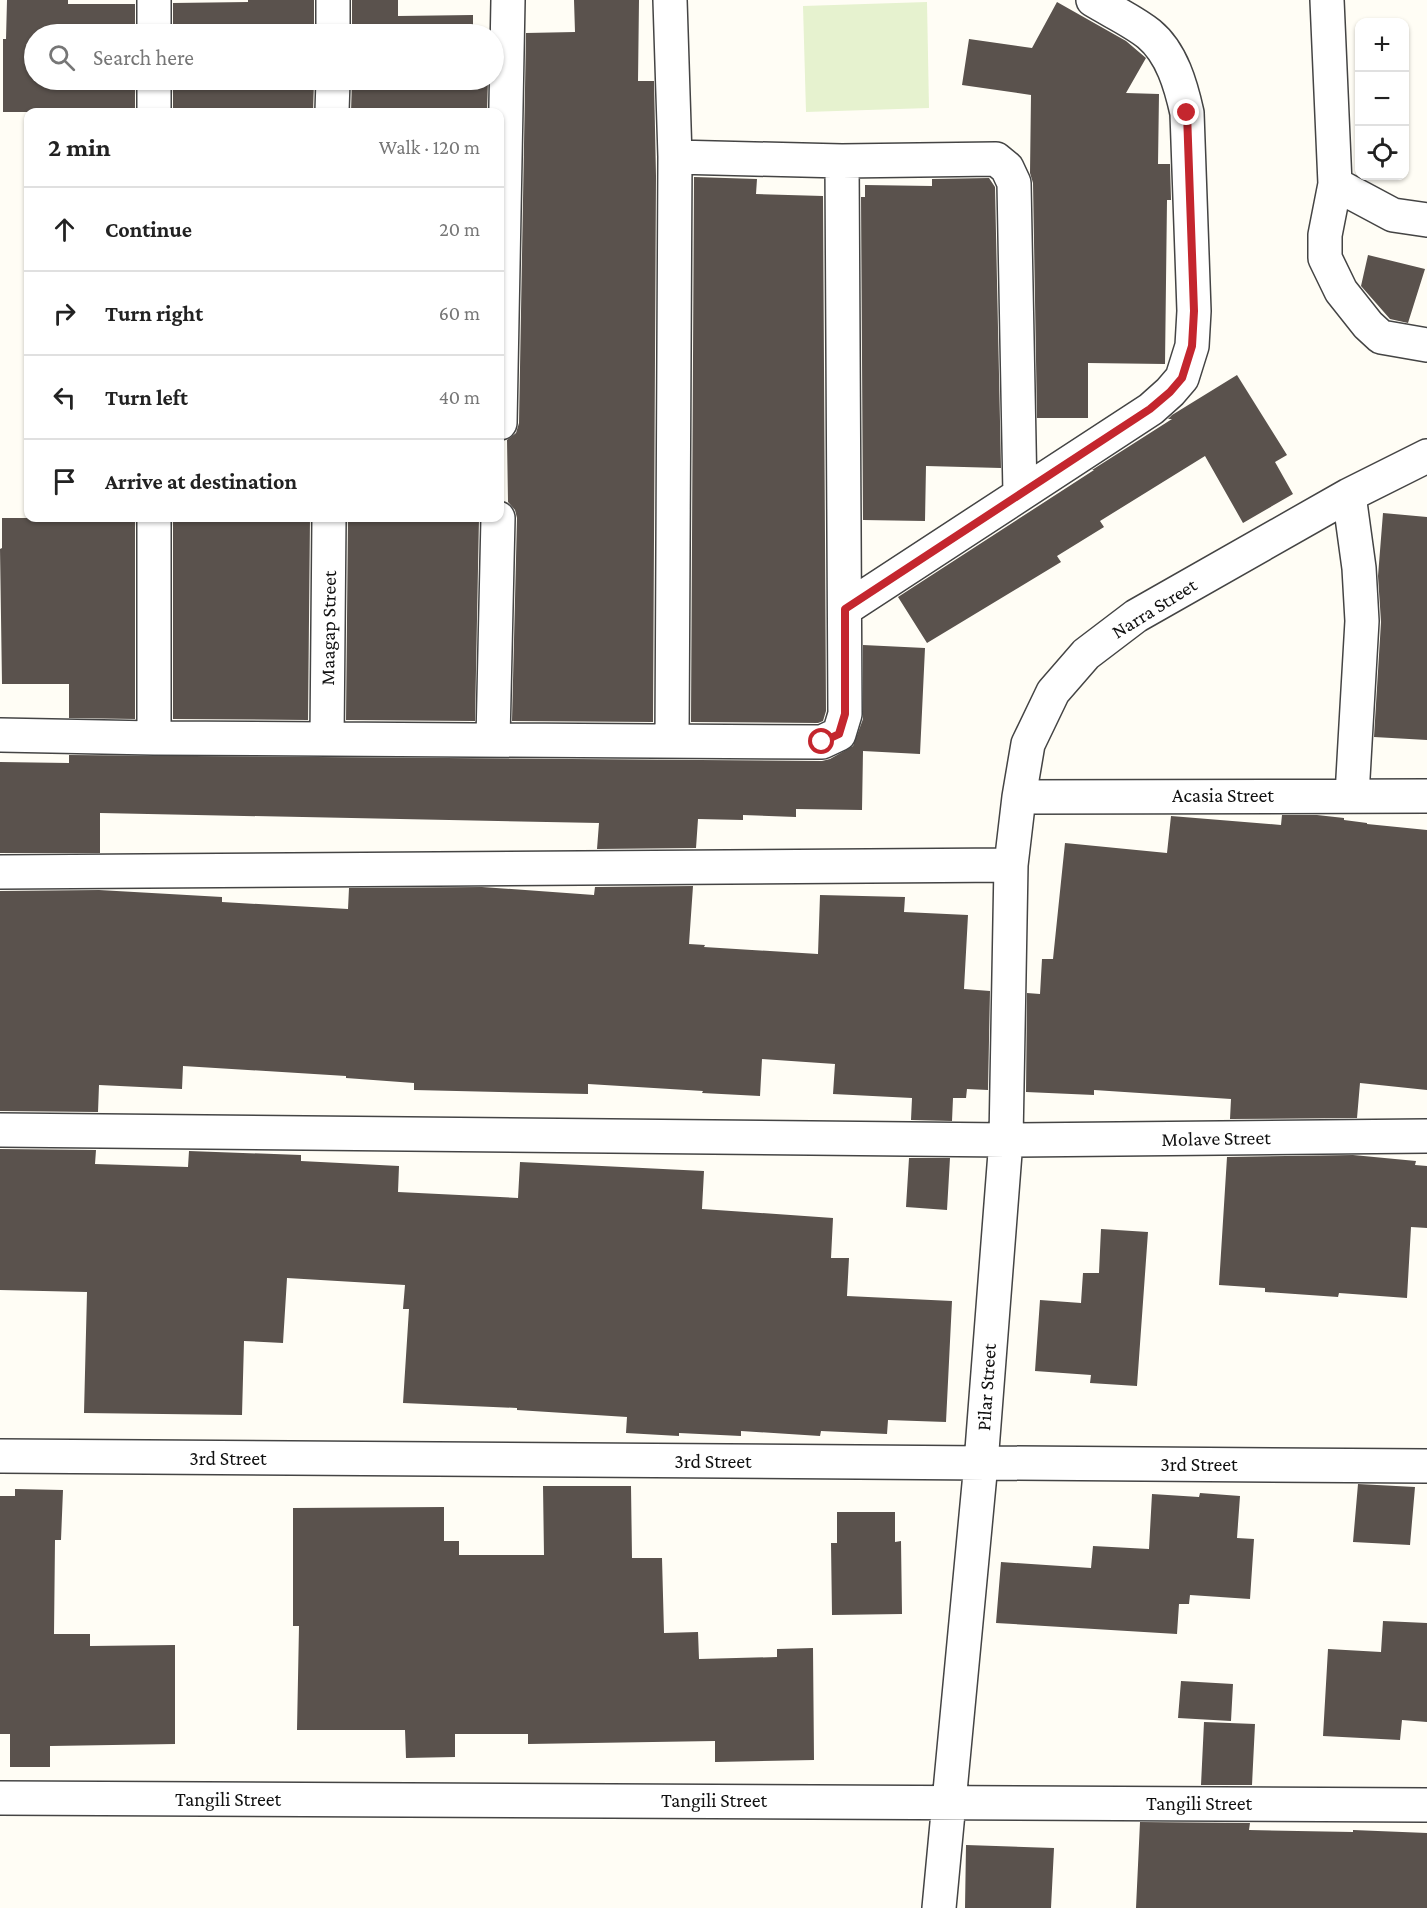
<!DOCTYPE html>
<meta charset="utf-8">
<style>
:root{--surface:#fff;--page:#f6f6f6;--text:#222;--muted:#767676;--line:#e0e0e0}
body{margin:0;font-family:"Crimson Pro",serif;background:var(--page);color:var(--text)}
.controls{position:absolute;right:18px;top:18px;display:grid;overflow:hidden;border-radius:12px;box-shadow:0 2px 4px #0004}
.controls button{width:54px;height:54px;display:grid;place-items:center;padding:0;border:0;border-bottom:2px solid var(--line);background:var(--surface);color:var(--text);font:30px sans-serif}
.stop{position:absolute;width:18px;height:18px;margin:-14px;border:4px solid #c4262e;border-radius:50%;background:#fff}
.stop.end{background:#c4262e;border-color:#fff;box-shadow:0 2px 6px #0008}
.list{margin:0;padding:0;list-style:none}
h2{display:flex;justify-content:space-between;align-items:center;height:78px;margin:0;padding:0 24px;font-size:26px}
h2 small{font-size:20px;font-weight:400;color:var(--muted)}
.list li{display:grid;grid-template-columns:39px 1fr auto;gap:18px;align-items:center;box-sizing:border-box;height:84px;padding:0 24px;border-top:2px solid var(--line)}
.list b{display:block;font-size:22px;white-space:nowrap}
.list em{font-size:20px;font-style:normal;color:var(--muted)}
.icon{flex:none;width:33px;height:33px;fill:none;stroke:currentColor;stroke-width:2;stroke-linecap:round;stroke-linejoin:round}
.map{position:relative;flex:none;width:1427px;height:1908px;overflow:hidden}
.search{position:absolute;background:var(--surface);box-shadow:0 2px 4px #0004;left:24px;top:24px;width:480px;height:66px;display:flex;align-items:center;gap:15px;box-sizing:border-box;padding:0 21px;border-radius:33px;color:var(--muted);font-size:22px}
.panel{position:absolute;background:var(--surface);box-shadow:0 2px 4px #0004;left:24px;top:108px;width:480px;height:414px;border-radius:12px}
.map>svg:first-child{display:block}
</style>
<div class="map">
<svg width="1427" height="1908" viewBox="0 0 1427 1908">
<rect width="100%" height="100%" fill="#fffdf5"/>
<path fill="#e6f2cf" d="M927,2L929,108L806,112L803,6Z"/>
<path fill="#5a524d" d="M7,0H68V4H135V34H34V80H135V112H3V39H6Z
M248,0H314V34H173V3L248,2Z
M352,0H398V16L473,15V33L489,34H352Z
M574,0H639L638,81H654L656,176L653,722L512,721L517,518L515,510L508,502L507,440L516,433L519,423L526,33L575,32Z
M1057,2L1126,41L1146,58L1126,93L1159,94L1158,164H1170L1171,200H1167L1165,364L1088,363V418H1037L1033,183L1030,173L1031,95L962,85L969,39L1032,48Z
M173,80H314L313,112H173Z
M352,80H488L487,112H351Z
M694,177L757,179L756,194L823,196L826,711L823,721L818,723L691,722Z
M989,178L995,187L1001,468L926,466L925,521L863,520L861,197H865V185L932,186V179Z
M1368,255L1425,269L1408,323L1390,319L1361,286Z
M1237,375L1287,455L1275,462L1293,494L1243,523L1205,456L1100,521L1104,527L1057,556L1061,562L927,643L898,597L1094,470H1092L1172,419H1168L1172,415Z
M1383,513L1427,517V740L1374,737L1381,622L1378,576Z
M2,518H135V719L69,718V684H2L0,549L2,548Z
M173,518H310L308,720L173,719Z
M348,518H479L475,721L346,720Z
M863,645L925,648L920,754L863,751L862,810L796,809V817L743,815V820L698,819L696,848L597,849L599,823L100,813V853H0V762L69,763V755L822,761L830,759L853,746L863,719Z
M1282,815H1317L1344,818V820L1367,823V824L1427,830V1090L1360,1083L1357,1118L1230,1119L1231,1099L1094,1090V1095L1026,1092L1027,993L1040,994L1042,959H1053L1065,843L1167,853L1171,816L1281,825Z
M693,886L689,944L705,945L704,947L818,954L820,895L905,897L904,912L968,915L964,989L990,991L988,1090L967,1089L966,1098H953L952,1121L911,1120L912,1098L833,1094L835,1064L762,1059L760,1096L702,1093L703,1091L588,1084V1094L414,1090V1083L346,1078V1076L183,1066L182,1089L99,1085L98,1112L0,1111V891L99,890L222,897V902L348,909L349,888L482,887L594,895L595,887Z
M0,1149L96,1150L95,1164L188,1167L189,1151L301,1155V1161L399,1166L398,1192L518,1198L520,1162L704,1171L702,1209L833,1218L831,1258H849L847,1296L952,1301L946,1422L888,1420L887,1434L821,1431L820,1436L741,1431V1436L679,1433V1436L626,1433L627,1417L517,1410V1408L403,1403L409,1309H403L405,1285L287,1278L283,1343L244,1341L242,1415L84,1413L87,1292L0,1290Z
M1353,1155L1416,1161L1415,1165L1427,1166V1228L1411,1227L1407,1298L1339,1293L1338,1297L1265,1292V1288L1219,1285L1227,1157Z
M909,1158H950L947,1210L906,1207Z
M1101,1229L1148,1232L1137,1386L1090,1383L1091,1375L1035,1371L1040,1300L1081,1303L1083,1273H1099Z
M1358,1484L1415,1487L1410,1545L1353,1542Z
M543,1486H631L632,1558H662L664,1633L698,1632L699,1659L777,1657V1649L813,1648L814,1760L715,1762V1741L528,1744V1734H455V1757L406,1758L405,1730H297L299,1626H293V1508L444,1507V1541H459V1555H544Z
M15,1489L63,1490L61,1540H55L54,1634H90V1646L175,1645V1744L50,1746V1767H10V1734H0V1496H15Z
M1200,1493L1240,1496L1237,1538L1254,1539L1250,1599L1190,1595L1189,1604H1179L1177,1634L996,1623L1001,1562L1091,1568L1093,1546L1149,1549L1152,1494L1199,1497Z
M837,1512H895V1542L901,1541L902,1614L832,1615L831,1543H837Z
M1383,1621L1427,1623V1722L1402,1720L1400,1740L1323,1736L1328,1649L1381,1652Z
M1181,1681L1233,1684L1231,1721L1178,1718Z
M1204,1722L1255,1724L1252,1785H1201Z
M1140,1822L1250,1823L1249,1830L1353,1832V1830L1427,1833V1908H1136Z
M966,1845L1054,1848L1051,1908H965Z"/>
<g fill="none" stroke-linecap="round" stroke-linejoin="round">
<defs>
<path id="minor" d="M670,0L675,157L672,741
M1327,0L1335,184L1325,235V258L1341,291L1368,325L1381,337L1427,345
M154,34V0
M333,34V0
M154,112V80
M332,112L333,80
M675,157L842,161L996,159L1007,168L1014,183L1020,494
M1335,184L1393,215L1427,220
M500,423L508,0
M1349,495L1359,568L1362,621L1352,795
M845,609L1151,409L1170,392L1182,378L1192,346L1194,311L1187,113C1181,86 1172,53 1149,34C1133,21 1111,11 1093,0
M0,735L154,738L822,742L839,734L845,714L842,161
M154,738V518
M327,739L329,518
M493,739L498,518
M1019,797L1427,796
M0,872L1011,865
M0,1130L1006,1140L1427,1136
M0,1456L1427,1466
M0,1798L1427,1805
M939,1908L981,1463L1006,1140L1011,865L1019,797L1028,744L1053,692L1086,654L1136,616L1349,495L1427,456"/>
</defs>
<use href="#minor" stroke="#444" stroke-width="36"/>
<use href="#minor" stroke="#fff" stroke-width="33"/>
</g>
<g fill="none" stroke-linecap="round" stroke-linejoin="round">
<path stroke="#c4262e" stroke-width="8" d="M822,742L839,734L845,714V609L1150,409L1170,392L1182,378L1192,346L1194,311L1187,113"/>
</g>
<g text-anchor="middle" stroke-width="6" stroke-linejoin="round" paint-order="stroke">
<g font-size="20" fill="#111" stroke="#fff">
<text transform="translate(1154 608) rotate(-32)" y="7">Narra Street</text>
<text transform="translate(328 628) rotate(-89)" y="7">Maagap Street</text>
<text x="1223" y="802">Acasia Street</text>
<text transform="translate(1216 1138) rotate(-1)" y="7">Molave Street</text>
<text transform="translate(986 1387) rotate(-86)" y="7">Pilar Street</text>
<text x="228" y="1465">3rd Street</text>
<text x="713" y="1468">3rd Street</text>
<text x="1199" y="1471">3rd Street</text>
<text x="228" y="1806">Tangili Street</text>
<text x="714" y="1807">Tangili Street</text>
<text x="1199" y="1810">Tangili Street</text>
</g>
</g>
</svg>
<div class="controls">
<button>+</button>
<button>−</button>
<button><svg class="icon" aria-label="locate" viewBox="0 0 24 24"><circle cx="12" cy="12" r="6"/><path d="M12 2v4M12 18v4M2 12h4M18 12h4"/></svg></button>
</div>
<div class="stop" style="left:822px;top:742px"></div>
<div class="stop end" style="left:1187px;top:113px"></div>
<div class="search"><svg class="icon" aria-label="search" viewBox="0 0 24 24"><circle cx="10" cy="10" r="6"/><path d="M15 15l6 6"/></svg>Search here</div>
<section class="panel">
<h2>2 min<small>Walk · 120 m</small></h2>
<ul class="list">
<li><svg class="icon" aria-label="ahead" viewBox="0 0 24 24"><path d="M12 20V5M6 11l6-6 6 6"/></svg><div><b>Continue</b></div><em>20 m</em></li>
<li><svg class="icon" aria-label="right" viewBox="0 0 24 24"><path d="M7 20v-9h11M14 6l5 5-5 5"/></svg><div><b>Turn right</b></div><em>60 m</em></li>
<li><svg class="icon" aria-label="left" viewBox="0 0 24 24"><path d="M17 20v-9H6M10 6l-5 5 5 5"/></svg><div><b>Turn left</b></div><em>40 m</em></li>
<li><svg class="icon" aria-label="arrive" viewBox="0 0 24 24"><path d="M6 21V4h12l-3 4 3 4H6"/></svg><div><b>Arrive at destination</b></div></li>
</ul>
</section>
</div>
